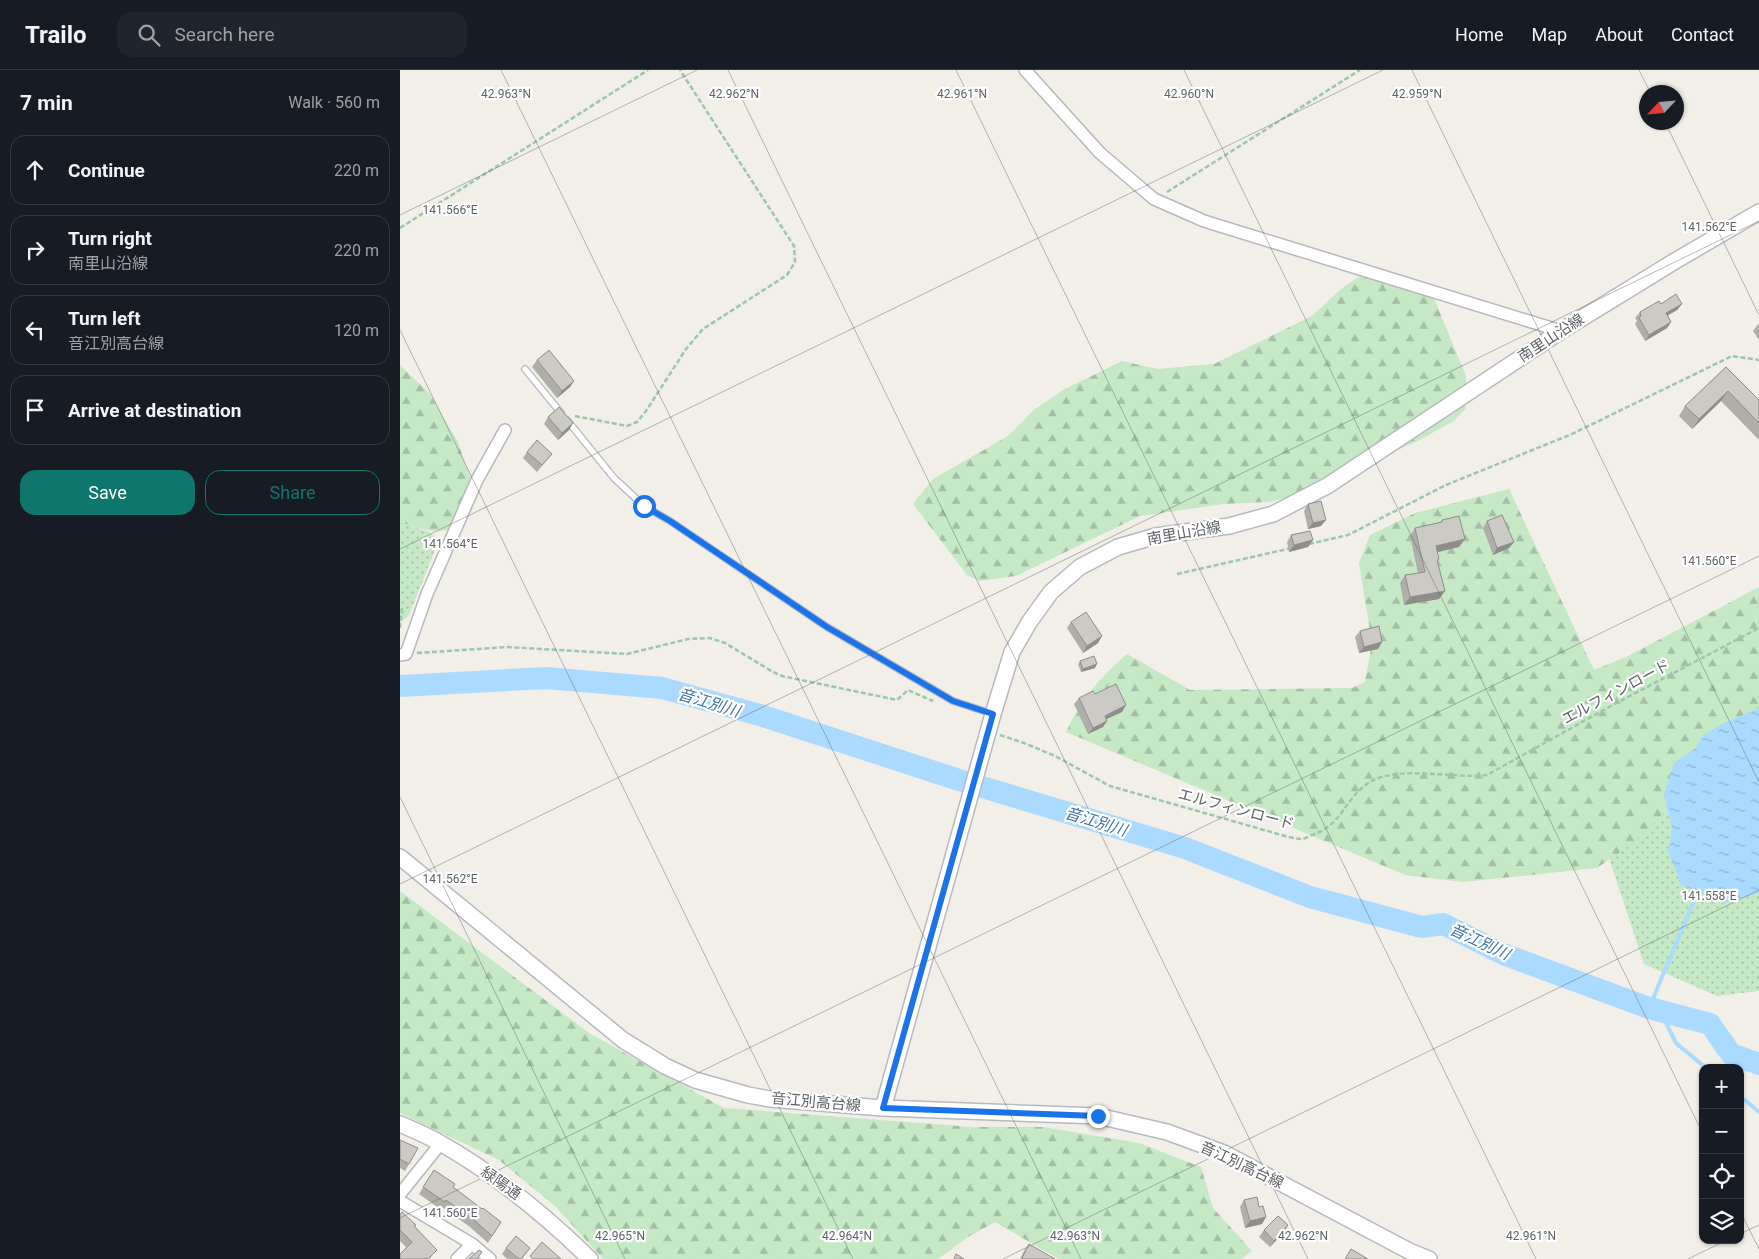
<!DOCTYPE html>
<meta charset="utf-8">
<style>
:root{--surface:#171b24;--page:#20242c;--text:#f1f3f6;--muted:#9ea1a6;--line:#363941;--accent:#0f766e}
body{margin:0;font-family:Roboto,"Noto Sans JP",sans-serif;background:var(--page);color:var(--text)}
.controls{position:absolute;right:15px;bottom:15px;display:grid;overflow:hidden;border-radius:10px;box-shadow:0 1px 4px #0004}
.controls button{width:45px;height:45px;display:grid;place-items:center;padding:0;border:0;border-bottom:1px solid var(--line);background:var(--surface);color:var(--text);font:25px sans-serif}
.compass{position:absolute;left:1239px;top:15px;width:45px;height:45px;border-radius:50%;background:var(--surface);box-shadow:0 1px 4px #0004;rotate:244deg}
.stop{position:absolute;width:15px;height:15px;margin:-11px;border:4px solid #1a73e8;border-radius:50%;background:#fff}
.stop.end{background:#1a73e8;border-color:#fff;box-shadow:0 1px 5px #0008}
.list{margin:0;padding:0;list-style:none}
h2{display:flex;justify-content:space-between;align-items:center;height:65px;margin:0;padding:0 20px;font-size:21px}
h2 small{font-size:16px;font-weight:400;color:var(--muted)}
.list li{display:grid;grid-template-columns:32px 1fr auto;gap:15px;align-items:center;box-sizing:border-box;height:70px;margin:0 10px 10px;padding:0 10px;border:1px solid var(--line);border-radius:15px}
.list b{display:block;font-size:19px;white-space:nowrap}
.list p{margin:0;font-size:16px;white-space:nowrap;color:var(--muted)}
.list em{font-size:16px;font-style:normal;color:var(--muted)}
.actions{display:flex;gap:10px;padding:15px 20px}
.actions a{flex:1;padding:11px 0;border:1px solid var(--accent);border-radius:15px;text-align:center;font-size:18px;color:var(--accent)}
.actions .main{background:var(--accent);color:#fff}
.icon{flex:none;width:28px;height:28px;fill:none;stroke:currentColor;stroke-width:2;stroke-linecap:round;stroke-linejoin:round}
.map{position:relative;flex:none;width:1359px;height:1189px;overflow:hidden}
header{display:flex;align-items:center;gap:30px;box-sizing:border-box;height:70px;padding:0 25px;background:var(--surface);border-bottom:1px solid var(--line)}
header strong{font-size:24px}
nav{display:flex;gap:28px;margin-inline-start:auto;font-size:18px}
.search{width:350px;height:45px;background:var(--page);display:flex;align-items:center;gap:12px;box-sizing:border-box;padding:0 18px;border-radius:15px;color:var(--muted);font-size:19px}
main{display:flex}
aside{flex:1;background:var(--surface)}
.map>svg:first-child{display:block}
</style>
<header>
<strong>Trailo</strong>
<div class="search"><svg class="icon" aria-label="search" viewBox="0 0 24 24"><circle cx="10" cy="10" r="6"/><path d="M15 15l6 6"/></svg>Search here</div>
<nav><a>Home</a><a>Map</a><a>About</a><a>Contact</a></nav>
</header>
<main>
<aside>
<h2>7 min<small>Walk · 560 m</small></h2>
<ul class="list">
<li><svg class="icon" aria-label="ahead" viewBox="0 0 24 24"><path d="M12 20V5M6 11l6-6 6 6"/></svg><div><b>Continue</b></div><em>220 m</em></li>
<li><svg class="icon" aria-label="right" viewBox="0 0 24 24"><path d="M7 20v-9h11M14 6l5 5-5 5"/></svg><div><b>Turn right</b><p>南里山沿線</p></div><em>220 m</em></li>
<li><svg class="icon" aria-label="left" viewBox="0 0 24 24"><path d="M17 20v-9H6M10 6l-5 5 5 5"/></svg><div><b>Turn left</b><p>音江別高台線</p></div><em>120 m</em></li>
<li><svg class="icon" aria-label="arrive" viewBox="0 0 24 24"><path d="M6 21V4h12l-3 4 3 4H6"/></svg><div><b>Arrive at destination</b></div></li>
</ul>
<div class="actions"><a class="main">Save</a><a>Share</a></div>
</aside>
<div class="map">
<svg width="1359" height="1189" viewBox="0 0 1359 1189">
<defs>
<pattern id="grass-dots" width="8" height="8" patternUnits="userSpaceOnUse" patternTransform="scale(1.25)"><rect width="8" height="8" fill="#c5e8c5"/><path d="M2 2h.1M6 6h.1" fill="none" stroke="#a3c0a4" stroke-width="1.8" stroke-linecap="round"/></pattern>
<pattern id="forest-firs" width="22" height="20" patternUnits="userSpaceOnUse" patternTransform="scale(1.25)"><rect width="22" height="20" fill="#c5e8c5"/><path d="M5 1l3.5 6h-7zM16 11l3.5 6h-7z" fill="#a3c0a4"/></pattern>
<pattern id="water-ripples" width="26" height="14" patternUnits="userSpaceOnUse" patternTransform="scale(1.25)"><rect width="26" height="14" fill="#aadaff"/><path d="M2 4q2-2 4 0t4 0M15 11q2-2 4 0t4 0" fill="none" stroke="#8eb4d2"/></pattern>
</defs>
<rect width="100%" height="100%" fill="#f1efe8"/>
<path fill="url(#grass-dots)" d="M0,452L29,462L39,470L9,545L0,553Z
M1359,574V921L1317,926L1244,894L1201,764Z"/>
<path fill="url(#forest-firs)" d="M972,198L1033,226L1066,306V338L1055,350L1020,370L891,427L868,432L824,434L740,446L616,506L580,511L567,505L513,434L533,409L608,366L634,340L663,320L722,291L758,299L814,294L912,246L941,219Z
M0,295L30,324L57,370L71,409L74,434L65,455C37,465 27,461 0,452Z
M1109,419L1194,600L1228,586L1359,517V636L1337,652L1283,724L1233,773L1197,798L1063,812L1005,805L666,662C680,631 701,606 727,584L790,620L952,618L965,612L972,573L959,493L970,465L1015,443Z
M0,821L189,963L324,1038L573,1057H643L739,1073L801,1097L813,1138L852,1181L841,1189H659L595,1152L568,1167L538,1189H203L156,1137L99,1090L0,1043Z"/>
<path fill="url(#water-ripples)" d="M1359,638V823L1326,833L1281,815L1268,781L1272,759L1264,725L1274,693L1296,678L1301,667L1324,653Z"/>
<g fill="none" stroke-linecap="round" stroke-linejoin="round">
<path stroke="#aadaff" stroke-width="4" d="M1249,938L1299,819
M1260,941L1276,973L1306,998
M1340,1026L1359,1042"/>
<path stroke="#aadaff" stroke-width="22" d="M0,616L146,608L262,618L363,646L559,710L785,778L910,827L1022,857L1043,854L1103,884L1249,938L1310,954L1331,984L1359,994"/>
<defs>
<path id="lane" d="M125,299L161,343
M167,350L214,408L244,436L270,451L427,557L553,631L593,644"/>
<path id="street" d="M625,0L700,83L754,129L804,151L1161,261
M0,585L6,584L27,524L77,410L105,360
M0,1124L41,1073
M0,1131L72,1174L90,1189
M57,1189L72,1174"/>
<path id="secondary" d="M0,787L223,970L265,996L295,1010L348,1025L370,1029L483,1038L698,1046L767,1062L824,1083L1009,1181L1029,1189
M483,1038L593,644L612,582L630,551L651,522L680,497L718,477L756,466L829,456L873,444L927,416L1161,261L1275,191L1359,142
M0,1054C14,1060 28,1066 42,1074C96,1105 145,1145 190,1189"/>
</defs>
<use href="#lane" stroke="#b5b8bc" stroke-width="8"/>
<use href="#street" stroke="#b5b8bc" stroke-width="14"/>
<use href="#secondary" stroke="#b6babf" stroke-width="18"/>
<path stroke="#9cc7a9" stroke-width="2.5" stroke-dasharray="5 2.5" stroke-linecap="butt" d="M767,122L960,0
M0,158L248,0
M175,346L227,356L237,352L246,341L286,279L303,259L387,205L395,192L394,176L280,0
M909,474L948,465L1046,415L1172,364L1332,286L1359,290
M777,504L892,478
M0,558L2,538
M17,583L107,577L227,584L288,569L310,568L325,573L373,602L382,606L497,630L508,620L533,631
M600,665L624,673L655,686L710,716L885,766C890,767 896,769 901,769C904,769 908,767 912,765C944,754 944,728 970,712C998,695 1054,709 1087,705L1211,636L1359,558"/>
<use href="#lane" stroke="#fff" stroke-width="5.5"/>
<use href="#street" stroke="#fff" stroke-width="11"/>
<use href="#secondary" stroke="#fff" stroke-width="15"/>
</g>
<path fill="#afaea9" d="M1261,234H1282L1277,240L1268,245L1271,252L1267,258L1245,271L1235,254L1237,251L1235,248L1240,242Z
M1359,253V270L1353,261Z
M137,290L174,311L170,317L157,328L132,297Z
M1326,297L1359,330V370L1321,331L1292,359L1279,346L1285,336Z
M148,347L173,353L169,360L158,370L144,354Z
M127,382L152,384L137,402L123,388Z
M908,434L921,456L908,459L904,441Z
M1042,450L1065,469L1059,477L1037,482V492L1045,521L1039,529L1004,535L1000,513L1005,505L1018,503L1010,466L1015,458L1040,453Z
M1087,451L1114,472L1109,478L1093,485L1083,458Z
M891,465L913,470L908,477L889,482L887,472Z
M671,552L698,573L683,583L667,558Z
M960,561L982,572L978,579L959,583L955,567Z
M680,591L695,598L681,602L678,594Z
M695,624L726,635L722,642L706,649L707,651L703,657L688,664L674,634L679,628Z
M0,1070L9,1094L5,1101L0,1098Z
M34,1100L53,1117L82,1139L101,1152L88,1173L70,1157L42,1137L40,1139L19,1124Z
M844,1130L859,1137L866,1147L862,1154L845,1158L840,1137Z
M0,1144L15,1156L32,1186L29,1189H0L6,1177L0,1171Z
M888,1155L884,1162L870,1177L859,1167L864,1160Z
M629,1174L655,1189H620L624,1181Z
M106,1178H130L122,1189H107L102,1184Z"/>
<path fill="#8f8d8a" d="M1282,234L1277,240L1262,249L1266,243Z
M1271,252L1267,258L1245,271L1249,265Z
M174,311L170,317L157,328L162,321Z
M1328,321L1321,331L1292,359L1299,349Z
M173,353L169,360L158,370L162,363Z
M926,450L921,456L908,459L913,453Z
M1065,469L1059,477L1030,484L1036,476Z
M913,470L908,477L889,482L894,475Z
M1114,472L1109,478L1093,485L1097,478Z
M1045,521L1039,529L1004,535L1010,527Z
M702,566L698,573L683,583L687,576Z
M982,572L978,579L959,583L964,577Z
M697,594L695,598L681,602L683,599Z
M726,635L722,642L700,652L705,646Z
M707,651L703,657L688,664L693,658Z
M866,1147L862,1154L845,1158L850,1151Z
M888,1155L884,1162L870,1177L874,1171Z"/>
<path fill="#cccac5" stroke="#8f8d8a" d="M1276,224L1282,234L1266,243L1271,252L1249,265L1239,248L1241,246L1240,242L1259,231L1261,234Z
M149,280L174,311L162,321L137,290Z
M1326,297L1359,330V353L1328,321L1299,349L1285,336Z
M159,337L173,353L162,363L148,347Z
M137,370L152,384L142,395L127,382Z
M921,431L926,450L913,453L908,434Z
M1102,445L1114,472L1097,478L1087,451Z
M1059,446L1065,469L1036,476L1039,489L1037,490L1045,521L1010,527L1005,505L1025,502L1015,458L1042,452V450Z
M910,461L913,470L894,475L891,465Z
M686,542L702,566L687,576L671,552Z
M979,556L982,572L964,577L960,561Z
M694,586L697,594L683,599L680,591Z
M716,614L726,635L705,646L707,651L693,658L679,628L693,621L695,624Z
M0,1070L18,1078L9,1094L0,1089Z
M34,1100L55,1114L53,1117L82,1139L83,1138L101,1152L92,1166L74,1150L46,1130L45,1132L23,1117Z
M857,1127L859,1137L863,1136L866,1147L850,1151L844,1130Z
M2,1142L16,1155L14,1156L37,1180L28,1189L26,1188L25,1189H0V1184L12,1172L0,1160V1144Z
M878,1146L888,1155L874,1171L864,1160Z
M116,1166L130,1178L121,1189H119L106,1178Z
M142,1172L161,1189H133L130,1186Z
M629,1174L655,1189H623L622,1188Z
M951,1179L968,1189H945Z
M79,1180L82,1182L77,1189H69Z
M556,1184L564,1189H554Z"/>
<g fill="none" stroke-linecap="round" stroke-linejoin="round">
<path stroke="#1a73e8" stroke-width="6" d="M244,436L270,451L427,557L553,631L593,644L483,1038L698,1046"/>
</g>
<path fill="none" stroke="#5f6368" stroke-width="1" stroke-opacity="0.45" d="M101,0L681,1189M328,0L908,1189M556,0L1136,1189M784,0L1303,1064M1012,0L1359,712M1239,0L1250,22M1265,52L1359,245M0,145L297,0M0,260L453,1189M0,479L983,0M0,727L225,1189M0,814L1359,151M1340,1141L1359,1179M0,1148L1359,486M1340,1164L1359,1155M603,1189L1359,820M1288,1189L1327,1170"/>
<g text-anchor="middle" stroke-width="4.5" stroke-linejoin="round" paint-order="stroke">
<g font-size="15" fill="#5f6368" stroke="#fff">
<text transform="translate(1151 268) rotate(-33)" y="5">南里山沿線</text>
<text transform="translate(784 463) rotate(-10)" y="5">南里山沿線</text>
<text transform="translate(1216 622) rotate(-28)" y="5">エルフィンロード</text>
<text transform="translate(836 739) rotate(15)" y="5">エルフィンロード</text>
<text transform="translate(416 1032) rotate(5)" y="5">音江別高台線</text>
<text transform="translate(842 1095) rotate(25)" y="5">音江別高台線</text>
<text transform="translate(101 1113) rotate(35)" y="5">緑陽通</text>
</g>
<g font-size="16" font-style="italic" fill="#4174aa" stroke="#fff">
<text transform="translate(309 632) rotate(17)" y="6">音江別川</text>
<text transform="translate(696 751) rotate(17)" y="6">音江別川</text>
<text transform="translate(1080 871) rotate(25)" y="6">音江別川</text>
</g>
</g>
<g font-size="12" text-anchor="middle" fill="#5f6368" stroke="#fff" stroke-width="4.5" stroke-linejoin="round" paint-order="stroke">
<text x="106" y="28">42.963°N</text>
<text x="334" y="28">42.962°N</text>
<text x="562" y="28">42.961°N</text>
<text x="789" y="28">42.960°N</text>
<text x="1017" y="28">42.959°N</text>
<text x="50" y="144">141.566°E</text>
<text x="1309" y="161">141.562°E</text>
<text x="50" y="478">141.564°E</text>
<text x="1309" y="495">141.560°E</text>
<text x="50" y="813">141.562°E</text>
<text x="1309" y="830">141.558°E</text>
<text x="50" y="1147">141.560°E</text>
<text x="220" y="1170">42.965°N</text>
<text x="447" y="1170">42.964°N</text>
<text x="675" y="1170">42.963°N</text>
<text x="903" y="1170">42.962°N</text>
<text x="1131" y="1170">42.961°N</text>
</g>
</svg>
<div class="controls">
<button>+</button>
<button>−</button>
<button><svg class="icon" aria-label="locate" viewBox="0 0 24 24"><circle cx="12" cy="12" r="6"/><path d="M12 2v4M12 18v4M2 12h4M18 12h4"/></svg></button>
<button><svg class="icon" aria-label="layers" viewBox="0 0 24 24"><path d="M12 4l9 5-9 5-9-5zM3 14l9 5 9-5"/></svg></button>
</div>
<svg class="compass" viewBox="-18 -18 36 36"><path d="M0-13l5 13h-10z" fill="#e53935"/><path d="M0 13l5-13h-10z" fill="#9ea1a6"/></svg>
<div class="stop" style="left:244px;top:436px"></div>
<div class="stop end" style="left:698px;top:1046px"></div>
</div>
</main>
